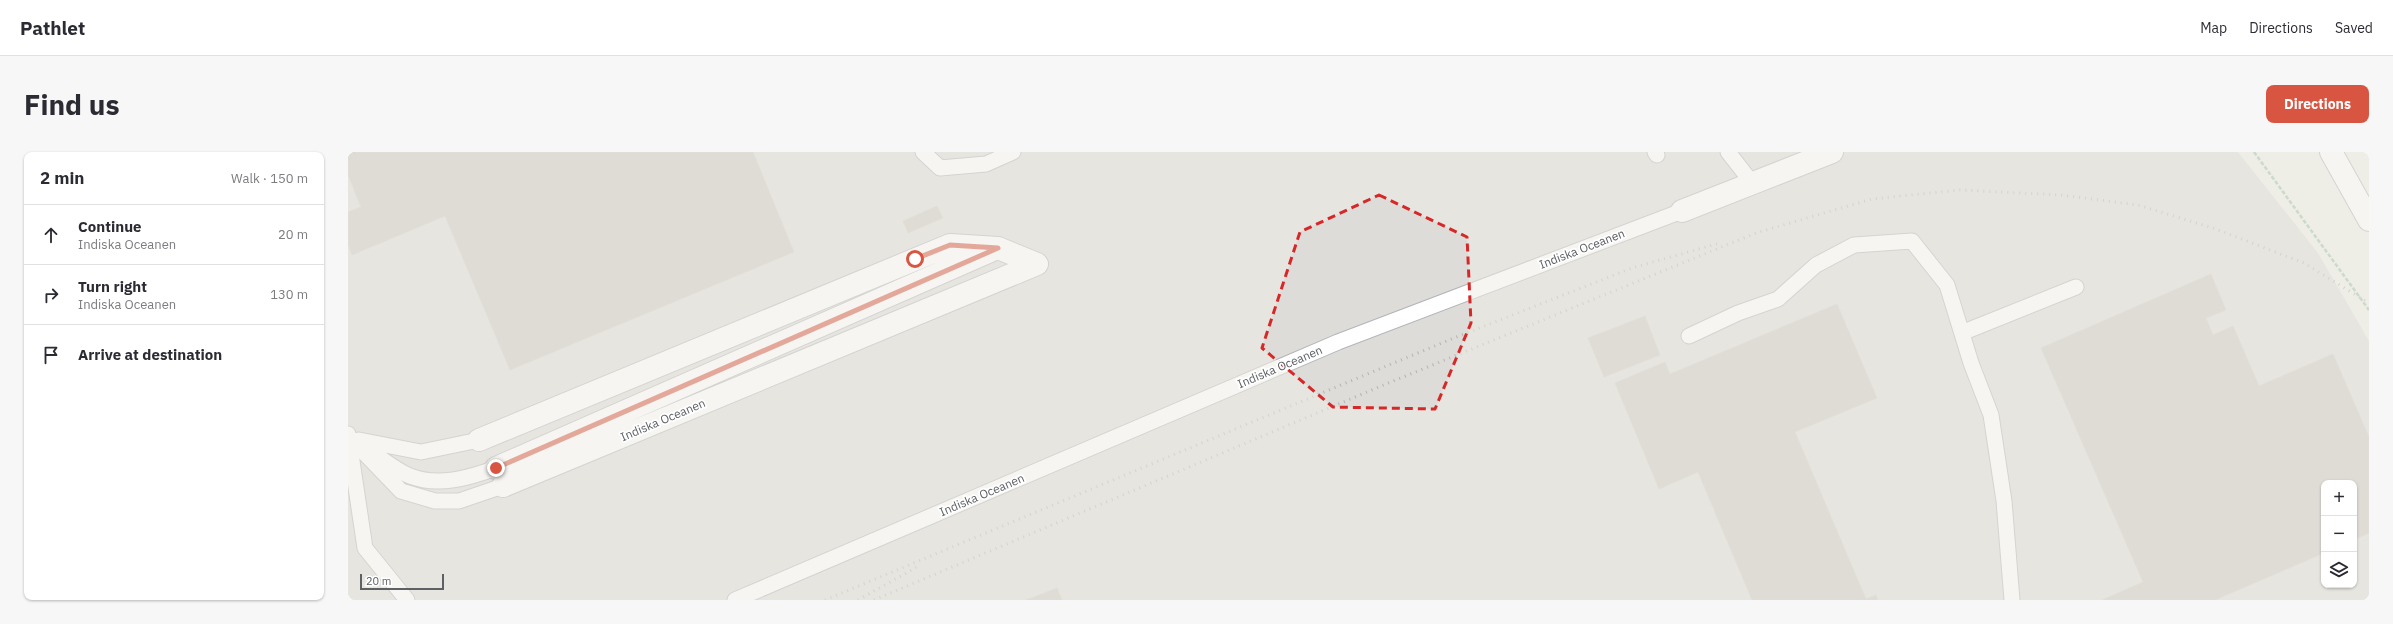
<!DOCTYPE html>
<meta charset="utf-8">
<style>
:root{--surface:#fff;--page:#f7f7f7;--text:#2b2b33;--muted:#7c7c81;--line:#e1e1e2;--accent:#d85542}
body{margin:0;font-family:"IBM Plex Sans",sans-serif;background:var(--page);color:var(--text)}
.controls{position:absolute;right:12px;bottom:12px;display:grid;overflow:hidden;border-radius:8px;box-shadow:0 1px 3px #0004}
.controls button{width:36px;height:36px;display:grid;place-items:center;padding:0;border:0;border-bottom:1px solid var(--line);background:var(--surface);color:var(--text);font:20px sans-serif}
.scale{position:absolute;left:12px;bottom:10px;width:84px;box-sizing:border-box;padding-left:4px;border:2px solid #5d6065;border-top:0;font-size:11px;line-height:14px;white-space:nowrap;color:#5d6065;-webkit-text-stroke:3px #fff;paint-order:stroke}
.stop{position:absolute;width:12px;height:12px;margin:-9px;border:3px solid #d85542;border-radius:50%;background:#fff}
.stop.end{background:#d85542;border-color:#fff;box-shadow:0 1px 4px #0008}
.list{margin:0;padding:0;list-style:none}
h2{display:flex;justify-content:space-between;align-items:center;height:52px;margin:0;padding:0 16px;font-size:17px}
h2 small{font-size:13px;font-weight:400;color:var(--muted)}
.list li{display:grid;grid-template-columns:26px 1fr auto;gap:12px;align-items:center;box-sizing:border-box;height:60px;padding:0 16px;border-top:1px solid var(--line)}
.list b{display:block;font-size:15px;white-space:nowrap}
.list p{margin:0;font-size:13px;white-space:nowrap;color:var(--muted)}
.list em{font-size:13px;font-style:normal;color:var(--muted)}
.icon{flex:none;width:22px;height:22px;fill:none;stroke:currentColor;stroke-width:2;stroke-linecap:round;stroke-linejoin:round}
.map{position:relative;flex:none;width:2021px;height:448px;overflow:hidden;border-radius:8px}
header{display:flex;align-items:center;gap:24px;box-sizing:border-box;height:56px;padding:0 20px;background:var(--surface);border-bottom:1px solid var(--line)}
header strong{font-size:19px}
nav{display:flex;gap:22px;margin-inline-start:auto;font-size:14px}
.intro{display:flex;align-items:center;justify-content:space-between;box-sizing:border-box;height:96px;padding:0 24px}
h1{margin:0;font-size:28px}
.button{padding:10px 18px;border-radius:8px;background:var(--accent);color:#fff;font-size:14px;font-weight:700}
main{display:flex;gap:24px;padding:0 24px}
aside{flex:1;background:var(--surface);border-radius:8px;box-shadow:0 1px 3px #0004}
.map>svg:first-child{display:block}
</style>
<header>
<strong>Pathlet</strong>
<nav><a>Map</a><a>Directions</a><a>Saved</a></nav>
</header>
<div class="intro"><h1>Find us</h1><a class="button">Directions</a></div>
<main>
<aside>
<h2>2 min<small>Walk · 150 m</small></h2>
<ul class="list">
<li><svg class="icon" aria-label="ahead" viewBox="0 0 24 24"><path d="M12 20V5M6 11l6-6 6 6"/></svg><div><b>Continue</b><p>Indiska Oceanen</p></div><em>20 m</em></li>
<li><svg class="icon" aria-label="right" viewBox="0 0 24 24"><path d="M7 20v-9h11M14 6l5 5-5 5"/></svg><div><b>Turn right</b><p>Indiska Oceanen</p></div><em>130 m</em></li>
<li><svg class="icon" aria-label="arrive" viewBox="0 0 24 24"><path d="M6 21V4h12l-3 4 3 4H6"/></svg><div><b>Arrive at destination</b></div></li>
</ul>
</aside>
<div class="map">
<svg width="2021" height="448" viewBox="0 0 2021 448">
<rect width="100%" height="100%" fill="#eeede6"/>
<path fill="#dddcd8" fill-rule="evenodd" d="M0,0H1890L1970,101L2021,189V448H0ZM1976,331H2006V433H1976Z"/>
<path fill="#cac8c2" stroke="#d2cfc5" d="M5,0H405L446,100L162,218L97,64L4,103L0,92V60L13,55L0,23V2Z
M589,54L595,66L560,81L555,69Z
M1863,122L1878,158L1858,166L1865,183L1885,174L1911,234L1985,202L2021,285V381L2006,388V331H1976V401L1867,448H1754L1795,430L1693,196Z
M1489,152L1529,246L1447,280L1518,447L1528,443L1530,448H1404L1350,320L1311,337L1267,231L1317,210L1322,222Z
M1297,164L1312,203L1256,225L1240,186Z
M709,436L714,448H678Z"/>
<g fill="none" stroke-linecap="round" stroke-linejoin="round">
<defs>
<path id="lane" d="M575,0L592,16L638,12L665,0
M1307,0L1309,3
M1380,0L1405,32
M1616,180L1728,135
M1341,184L1390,161L1430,147L1468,113L1506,93L1564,89L1599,133L1623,211L1643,263L1656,349L1664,448
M0,282L17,396L59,448
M2,286L53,339L87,349H111L155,334
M11,288L73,300L131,288
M23,300C35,307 49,319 62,324C90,335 121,326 148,316
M387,448L990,190L1334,59"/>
<path id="street" d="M1983,0L2021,68
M1334,59L1484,0
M131,288L602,93L650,96L689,112
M148,316L647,97
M155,334L689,112"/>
</defs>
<use href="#lane" stroke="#b3b5b9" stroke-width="17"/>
<use href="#street" stroke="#b3b5b9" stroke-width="24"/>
<path stroke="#9ec4ab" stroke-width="2.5" stroke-dasharray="4 2" stroke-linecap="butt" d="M1906,0L2021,158"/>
<use href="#lane" stroke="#fff" stroke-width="15"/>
<use href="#street" stroke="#fff" stroke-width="22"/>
<path stroke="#b4b4b5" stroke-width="3" stroke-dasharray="1 5" stroke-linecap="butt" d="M477,448L1101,188L1284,116L1372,91
M510,448L569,415
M526,448L1038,232L1408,81L1524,47L1612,38L1713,43L1790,53L1865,76L1956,111L2021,151"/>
</g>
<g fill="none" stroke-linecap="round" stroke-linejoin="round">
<path stroke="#d85542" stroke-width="5" d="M148,316L650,96L602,93L567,107"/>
</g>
<path d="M0 0H2021V448H0ZM1031,43L1119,85L1123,171L1087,257L985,255L914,196L952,80Z" fill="#eeede6" fill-opacity=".55" fill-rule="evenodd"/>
<path fill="none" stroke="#d62828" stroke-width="3" stroke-dasharray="8 5" stroke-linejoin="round" d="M1031,43L1119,85L1123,171L1087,257L985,255L914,196L952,80Z"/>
<g text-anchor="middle" stroke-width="3.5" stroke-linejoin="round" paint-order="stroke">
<g font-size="12" fill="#5d6065" stroke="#fff">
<text transform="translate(1234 97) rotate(-21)" y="4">Indiska Oceanen</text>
<text transform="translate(932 215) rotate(-23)" y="4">Indiska Oceanen</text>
<text transform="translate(315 268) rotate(-23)" y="4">Indiska Oceanen</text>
<text transform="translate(634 343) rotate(-23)" y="4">Indiska Oceanen</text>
</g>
</g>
</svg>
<div class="controls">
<button>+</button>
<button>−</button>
<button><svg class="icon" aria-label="layers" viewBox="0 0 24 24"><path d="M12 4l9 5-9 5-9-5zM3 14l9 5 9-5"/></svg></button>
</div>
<div class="scale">20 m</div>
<div class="stop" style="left:567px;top:107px"></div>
<div class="stop end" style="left:148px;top:316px"></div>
</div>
</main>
